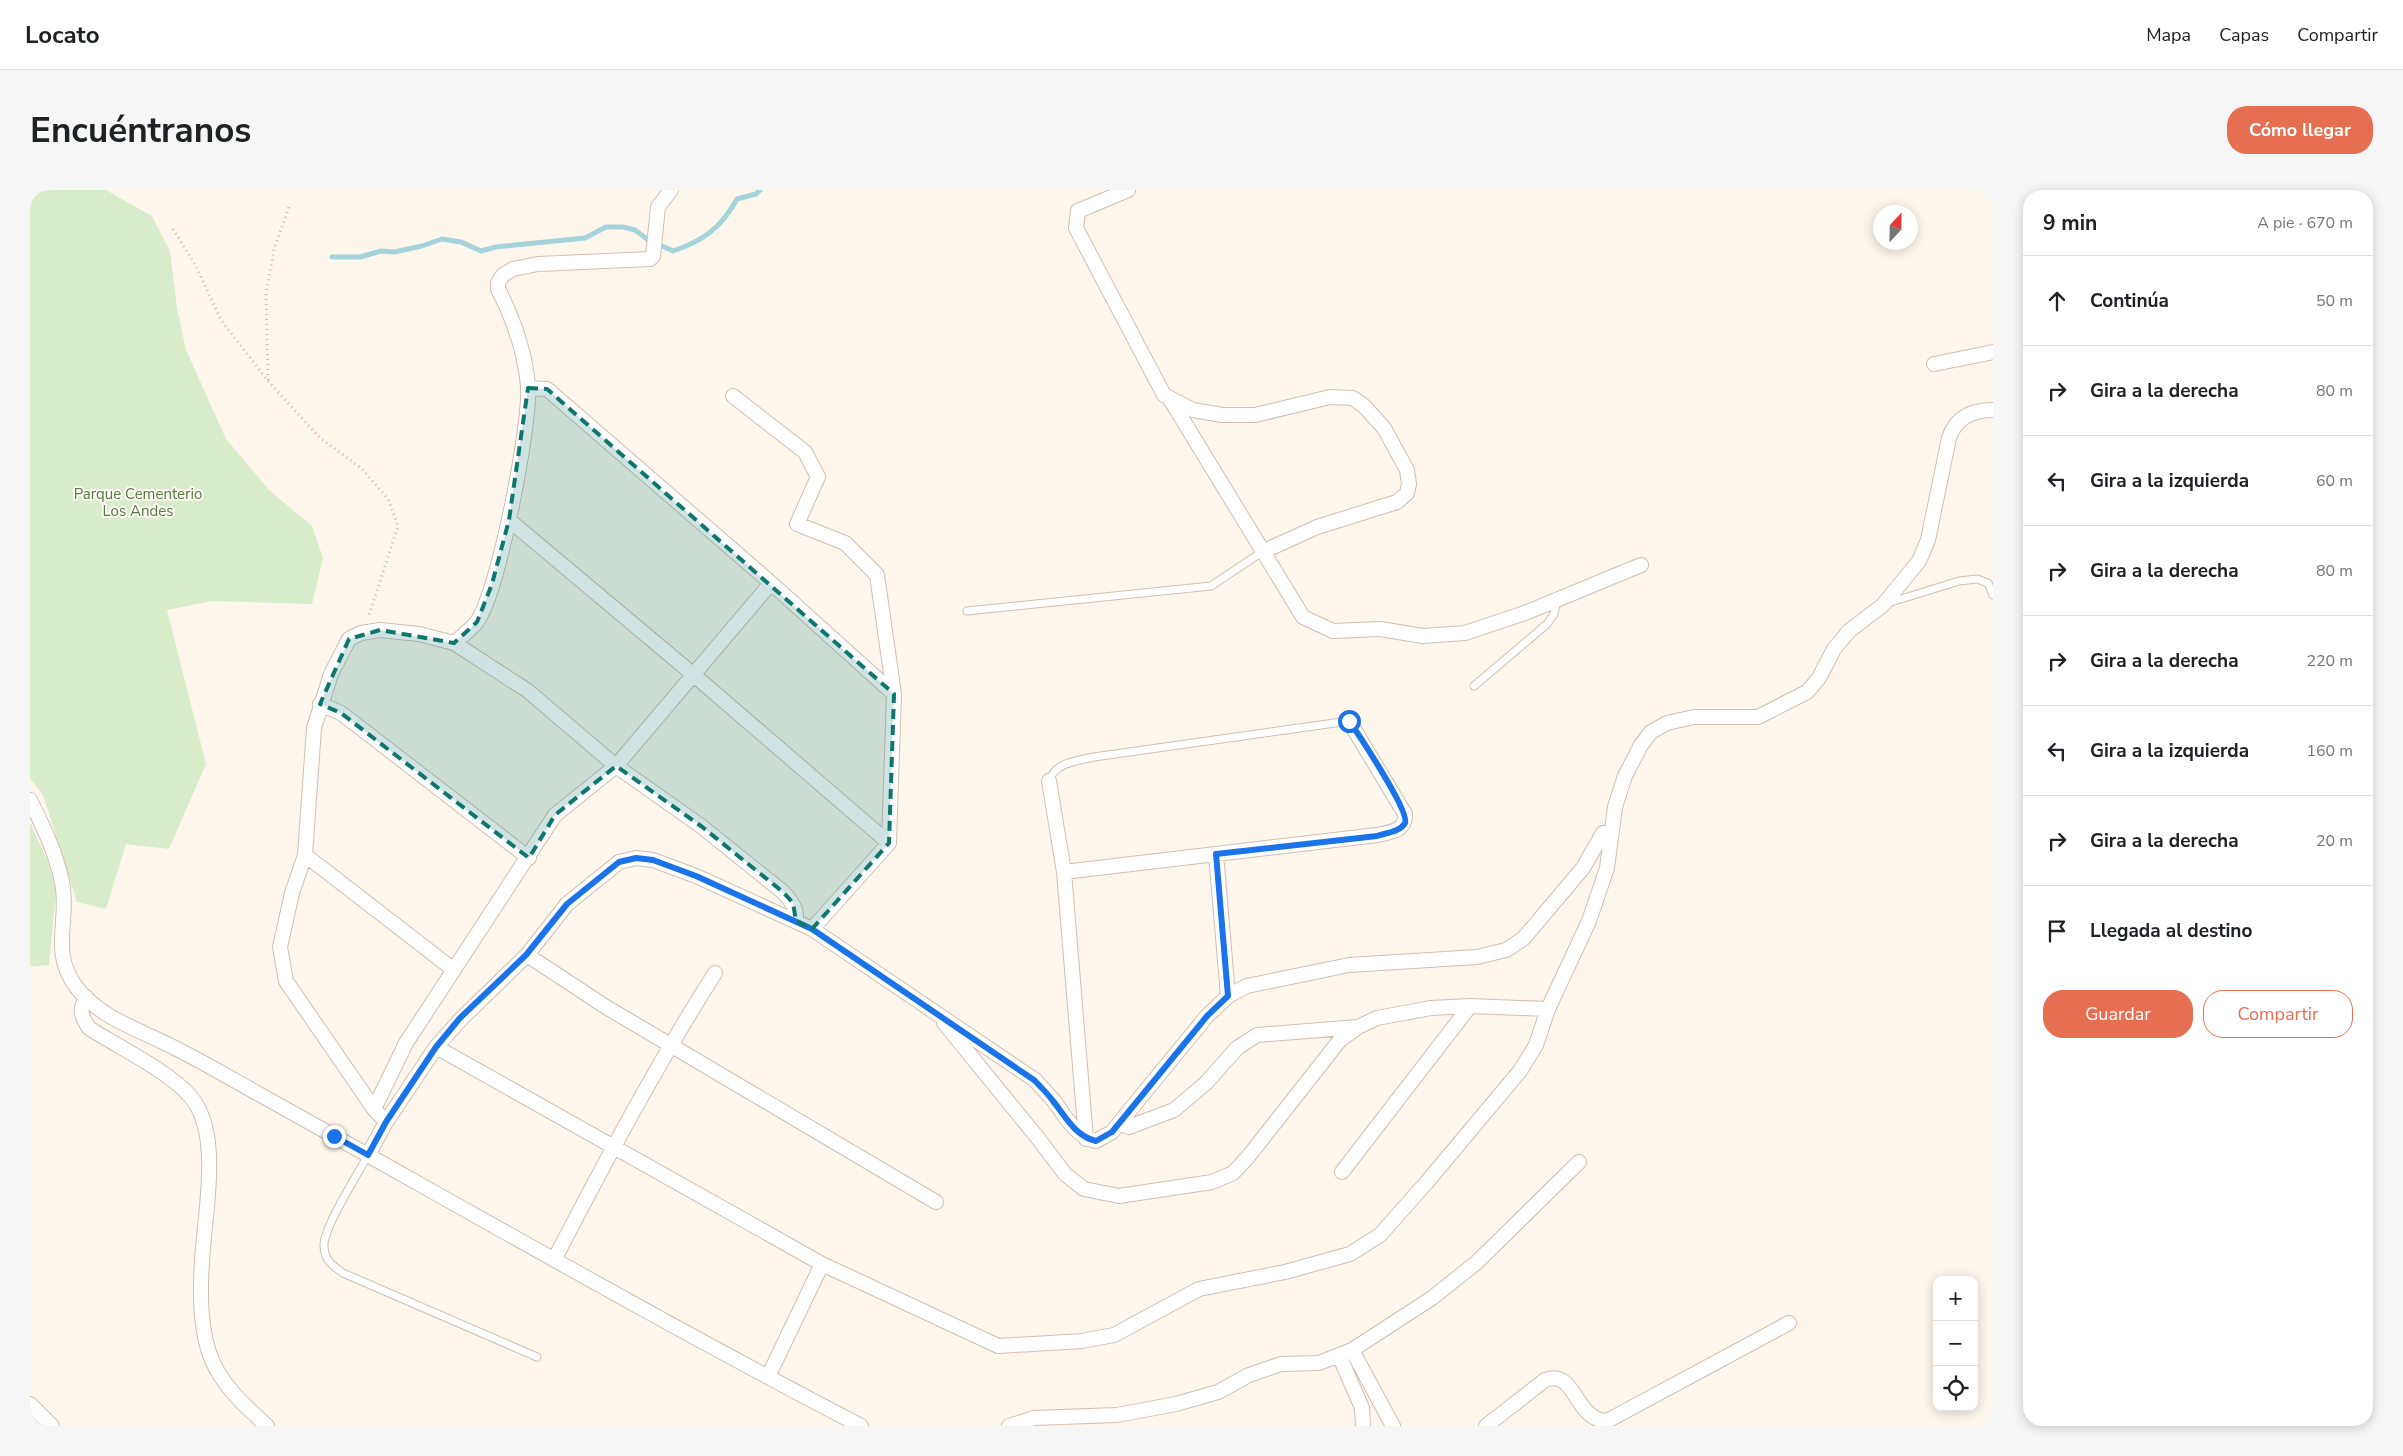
<!DOCTYPE html>
<html lang="es">
<meta charset="utf-8">
<style>
:root{--surface:#fff;--page:#f6f6f6;--text:#202124;--muted:#757577;--line:#e0e0e0;--accent:#e76f51}
body{margin:0;font-family:"Nunito Sans",sans-serif;background:var(--page);color:var(--text)}
.controls{position:absolute;right:15px;bottom:15px;display:grid;overflow:hidden;border-radius:10px;box-shadow:0 2px 12px #0003}
.controls button{width:45px;height:45px;display:grid;place-items:center;padding:0;border:0;border-bottom:1px solid var(--line);background:var(--surface);color:var(--text);font:25px sans-serif}
.compass{position:absolute;left:1843px;top:15px;width:45px;height:45px;border-radius:50%;background:var(--surface);box-shadow:0 2px 12px #0003;rotate:22deg}
.stop{position:absolute;width:15px;height:15px;margin:-11px;border:4px solid #1a73e8;border-radius:50%;background:#fff}
.stop.end{background:#1a73e8;border-color:#fff;box-shadow:0 1px 5px #0008}
.list{margin:0;padding:0;list-style:none}
h2{display:flex;justify-content:space-between;align-items:center;height:65px;margin:0;padding:0 20px;font-size:21px}
h2 small{font-size:16px;font-weight:400;color:var(--muted)}
.list li{display:grid;grid-template-columns:32px 1fr auto;gap:15px;align-items:center;box-sizing:border-box;height:90px;padding:0 20px;border-top:1px solid var(--line)}
.list b{display:block;font-size:19px;white-space:nowrap}
.list em{font-size:16px;font-style:normal;color:var(--muted)}
.actions{display:flex;gap:10px;padding:15px 20px}
.actions a{flex:1;padding:11px 0;border:1px solid var(--accent);border-radius:20px;text-align:center;font-size:18px;color:var(--accent)}
.actions .main{background:var(--accent);color:#fff}
.icon{flex:none;width:28px;height:28px;fill:none;stroke:currentColor;stroke-width:2;stroke-linecap:round;stroke-linejoin:round}
.map{position:relative;flex:none;width:1963px;height:1236px;overflow:hidden;border-radius:20px}
header{display:flex;align-items:center;gap:30px;box-sizing:border-box;height:70px;padding:0 25px;background:var(--surface);border-bottom:1px solid var(--line)}
header strong{font-size:24px}
nav{display:flex;gap:28px;margin-inline-start:auto;font-size:18px}
.intro{display:flex;align-items:center;justify-content:space-between;box-sizing:border-box;height:120px;padding:0 30px}
h1{margin:0;font-size:35px}
.button{padding:12px 22px;border-radius:20px;background:var(--accent);color:#fff;font-size:18px;font-weight:700}
main{display:flex;gap:30px;padding:0 30px}
aside{flex:1;background:var(--surface);border-radius:20px;box-shadow:0 2px 12px #0003}
.map>svg:first-child{display:block}
</style>
<header>
<strong>Locato</strong>
<nav><a>Mapa</a><a>Capas</a><a>Compartir</a></nav>
</header>
<div class="intro"><h1>Encuéntranos</h1><a class="button">Cómo llegar</a></div>
<main>
<div class="map">
<svg width="1963" height="1236" viewBox="0 0 1963 1236">
<rect width="100%" height="100%" fill="#fdf6ec"/>
<path fill="#d8ecc9" d="M0,0H76L122,26L140,61L147,118L156,160L196,249L239,300L282,336L293,368L282,414L182,411L137,420L176,574L139,659L96,654L76,719L47,712L13,605L0,588Z
M0,632L18,672L26,701L19,775L0,777Z"/>
<g fill="none" stroke-linecap="round" stroke-linejoin="round">
<path stroke="#a5d3da" stroke-width="5" d="M302,67H330L351,61L364,62L392,56L412,49L431,52L451,61L466,57L555,48L576,37H593L605,40L617,49L643,61C673,51 691,38 707,9L726,4L730,0"/>
<defs>
<path id="lane" d="M1858,413L1929,391L1947,389L1958,393L1963,405
M937,421L1181,396L1232,362
M1444,496L1517,434L1524,424L1527,410
M1019,591C1025,572 1047,571 1064,567L1319,531
M338,965C328,984 293,1038 294,1056C294,1070 303,1076 313,1083L507,1167"/>
<path id="street" d="M1098,0L1048,21L1046,38L1134,205L1163,220L1192,225H1225L1300,207L1323,208L1334,216L1354,238L1377,280L1379,294L1377,303L1367,312L1287,337L1232,362
M1904,174L1963,162
M498,198L517,199L741,393L864,504
M703,206L775,262L788,287L767,334L815,353L847,385L864,504L859,653L782,739
M1140,209L1273,427L1303,441L1350,439L1393,446L1435,443L1495,423L1611,375
M479,330L665,486L859,653
M424,453C431,447 440,440 446,433C468,406 501,233 498,196C495,162 484,130 468,99V93L473,85L483,79L508,74L620,69L623,66L628,17L641,0
M290,514L311,523L499,668
M1019,591L1034,682L1056,949
M0,610C13,636 26,663 32,692C40,731 19,762 47,798C71,829 111,840 145,858C173,872 200,888 227,903C428,1015 627,1130 831,1236
M1186,664L1198,806
M275,665L424,780
M1034,682L1347,645C1361,642 1376,641 1375,624L1319,531
M497,765L576,817L906,1012
M56,807C49,820 51,826 59,838C88,857 137,880 160,906C193,943 174,1025 172,1072C170,1101 170,1135 179,1162C188,1192 215,1216 237,1236
M914,833L1007,947L1035,984L1054,999L1089,1006L1182,992L1203,983L1218,967L1310,850L1328,837L1347,828L1401,818L1440,816L1518,819
M406,857L792,1074L968,1156L1052,1151L1084,1145L1169,1099L1255,1082L1320,1064L1350,1045L1397,992L1490,881L1506,855L1518,819L1559,731L1577,678L1585,617L1595,586L1611,555L1621,542L1637,533L1664,527H1728L1777,502L1789,488L1804,459L1819,441L1853,415L1889,371L1898,350L1919,248C1926,227 1943,220 1963,220
M344,919L376,853L525,625L586,576L741,393
M356,932L344,919L256,791L250,757L262,703L275,665L284,538L301,484L319,449L331,443L350,440L389,444L424,453L498,501L586,576L671,636L753,702C762,712 767,718 766,731
M1090,933L1099,937L1144,920L1176,893L1207,858L1227,845L1328,837
M338,965L356,932L406,857L431,829L497,765L537,714L589,672L606,668L623,670L666,686L782,739L1005,890C1011,897 1018,904 1024,911C1036,927 1045,946 1066,951L1082,942L1177,826L1198,806L1217,796L1319,775L1447,767L1476,760L1493,749L1553,678L1573,643L1582,641
M1312,982L1440,816
M524,1070C575,972 626,876 685,783
M1322,1160L1363,1236
M1309,1165L1332,1218L1333,1236
M738,1187L792,1074
M0,1214L22,1236
M979,1236L1004,1228L1087,1225L1146,1214L1188,1202L1219,1185L1251,1174L1289,1173L1322,1160L1402,1108L1446,1073L1549,972
M1456,1236L1515,1190C1546,1178 1544,1230 1577,1231L1759,1133"/>
</defs>
<use href="#lane" stroke="#d1beb0" stroke-width="9"/>
<use href="#street" stroke="#d1beb0" stroke-width="16"/>
<path stroke="#d9b8a5" stroke-width="3" stroke-dasharray="1 4" stroke-linecap="butt" d="M143,39L166,76L191,130L238,191L290,248L332,279L358,309L368,336L338,428
M238,190L236,104L244,59L259,17"/>
<use href="#lane" stroke="#fff" stroke-width="7"/>
<use href="#street" stroke="#fff" stroke-width="14"/>
</g>
<g fill="none" stroke-linecap="round" stroke-linejoin="round">
<path stroke="#1a73e8" stroke-width="6" d="M304,946L338,965L356,932L406,857L430,828L496,765L537,714L589,672L606,668L623,670L666,686L782,739L1004,890C1011,897 1018,904 1023,911C1036,927 1045,946 1066,951L1082,942L1177,826L1198,806L1186,664L1347,646C1355,643 1370,642 1375,633C1380,622 1329,545 1319,531"/>
</g>
<path fill="#0f766e" fill-opacity="0.2" stroke="#0f766e" stroke-width="4" stroke-dasharray="10 6" stroke-linejoin="round" d="M498,198L517,199L864,504L859,653L782,739L766,731L763,713L753,702L671,636L586,576L525,625L499,668L311,523L290,514L319,449L350,440L424,453L447,432L462,394L479,330Z"/>
<g text-anchor="middle" stroke-width="4" stroke-linejoin="round" paint-order="stroke">
<g font-size="15" fill="#537a41" stroke="#fffaf3">
<text x="108" y="309">Parque Cementerio<tspan x="108" dy="17">Los Andes</tspan></text>
</g>
</g>
</svg>
<div class="controls">
<button>+</button>
<button>−</button>
<button><svg class="icon" aria-label="locate" viewBox="0 0 24 24"><circle cx="12" cy="12" r="6"/><path d="M12 2v4M12 18v4M2 12h4M18 12h4"/></svg></button>
</div>
<svg class="compass" viewBox="-18 -18 36 36"><path d="M0-13l5 13h-10z" fill="#e53935"/><path d="M0 13l5-13h-10z" fill="#757577"/></svg>
<div class="stop" style="left:1319px;top:531px"></div>
<div class="stop end" style="left:304px;top:946px"></div>
</div>
<aside>
<h2>9 min<small>A pie · 670 m</small></h2>
<ul class="list">
<li><svg class="icon" aria-label="ahead" viewBox="0 0 24 24"><path d="M12 20V5M6 11l6-6 6 6"/></svg><div><b>Continúa</b></div><em>50 m</em></li>
<li><svg class="icon" aria-label="right" viewBox="0 0 24 24"><path d="M7 20v-9h11M14 6l5 5-5 5"/></svg><div><b>Gira a la derecha</b></div><em>80 m</em></li>
<li><svg class="icon" aria-label="left" viewBox="0 0 24 24"><path d="M17 20v-9H6M10 6l-5 5 5 5"/></svg><div><b>Gira a la izquierda</b></div><em>60 m</em></li>
<li><svg class="icon" aria-label="right" viewBox="0 0 24 24"><path d="M7 20v-9h11M14 6l5 5-5 5"/></svg><div><b>Gira a la derecha</b></div><em>80 m</em></li>
<li><svg class="icon" aria-label="right" viewBox="0 0 24 24"><path d="M7 20v-9h11M14 6l5 5-5 5"/></svg><div><b>Gira a la derecha</b></div><em>220 m</em></li>
<li><svg class="icon" aria-label="left" viewBox="0 0 24 24"><path d="M17 20v-9H6M10 6l-5 5 5 5"/></svg><div><b>Gira a la izquierda</b></div><em>160 m</em></li>
<li><svg class="icon" aria-label="right" viewBox="0 0 24 24"><path d="M7 20v-9h11M14 6l5 5-5 5"/></svg><div><b>Gira a la derecha</b></div><em>20 m</em></li>
<li><svg class="icon" aria-label="arrive" viewBox="0 0 24 24"><path d="M6 21V4h12l-3 4 3 4H6"/></svg><div><b>Llegada al destino</b></div></li>
</ul>
<div class="actions"><a class="main">Guardar</a><a>Compartir</a></div>
</aside>
</main>
